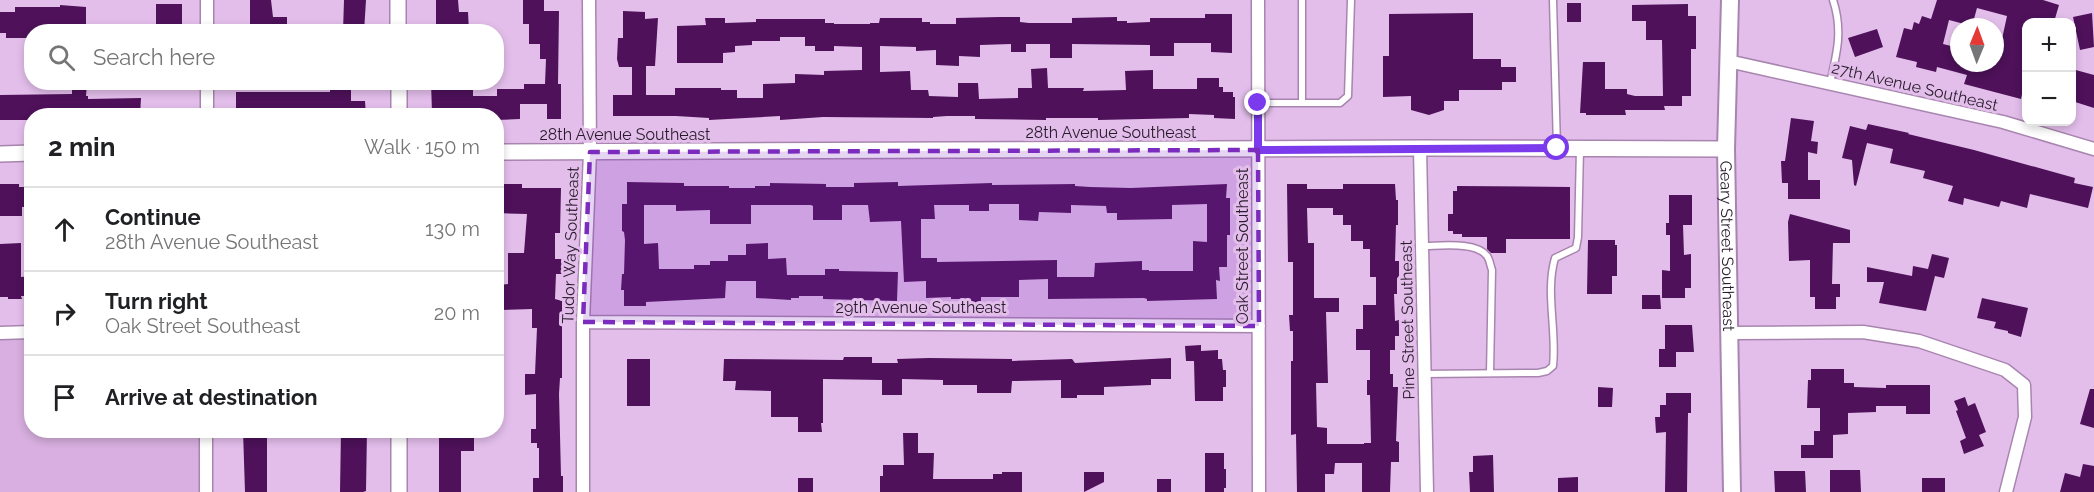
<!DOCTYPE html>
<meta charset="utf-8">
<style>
:root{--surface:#fff;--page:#f2f2f2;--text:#202124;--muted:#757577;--line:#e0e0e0}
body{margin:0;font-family:Raleway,sans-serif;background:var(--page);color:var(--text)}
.controls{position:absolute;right:18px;top:18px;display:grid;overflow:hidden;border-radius:12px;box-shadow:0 3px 9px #0003}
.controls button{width:54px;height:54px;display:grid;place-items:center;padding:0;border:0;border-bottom:2px solid var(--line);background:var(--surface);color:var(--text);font:30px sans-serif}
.compass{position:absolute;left:1950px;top:18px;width:54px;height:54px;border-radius:50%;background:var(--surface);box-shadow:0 3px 9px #0003;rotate:1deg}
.stop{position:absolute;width:18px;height:18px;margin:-14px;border:4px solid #7c3aed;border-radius:50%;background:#fff}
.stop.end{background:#7c3aed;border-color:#fff;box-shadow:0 2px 6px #0008}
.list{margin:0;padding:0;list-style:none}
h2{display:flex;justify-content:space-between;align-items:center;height:78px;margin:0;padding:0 24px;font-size:26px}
h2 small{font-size:20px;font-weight:400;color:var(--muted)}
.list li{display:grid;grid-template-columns:39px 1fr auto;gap:18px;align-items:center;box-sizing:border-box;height:84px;padding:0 24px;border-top:2px solid var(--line)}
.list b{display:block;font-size:22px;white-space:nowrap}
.list p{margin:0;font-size:20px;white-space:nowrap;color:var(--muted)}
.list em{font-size:20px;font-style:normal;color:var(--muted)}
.icon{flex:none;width:33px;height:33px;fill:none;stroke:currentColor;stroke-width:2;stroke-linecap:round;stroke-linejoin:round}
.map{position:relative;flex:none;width:2094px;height:492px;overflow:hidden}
.search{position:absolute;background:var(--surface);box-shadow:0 3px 9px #0003;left:24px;top:24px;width:480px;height:66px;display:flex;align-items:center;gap:15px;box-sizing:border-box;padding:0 21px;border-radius:24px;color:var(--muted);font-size:22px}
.panel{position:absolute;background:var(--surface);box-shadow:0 3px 9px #0003;left:24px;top:108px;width:480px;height:330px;border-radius:24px}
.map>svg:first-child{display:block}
</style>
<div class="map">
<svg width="2094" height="492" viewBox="0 0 2094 492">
<rect width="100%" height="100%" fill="#e3beeb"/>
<path fill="#d8afe0" d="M31,332L32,430L206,431V492H0V333Z"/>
<path fill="#4e115a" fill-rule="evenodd" d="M250,0H271L273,17H287V32H250Z
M344,0H366L364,32H343Z
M436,0H458L459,12H468L469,32H436Z
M523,0H544V11H559L558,84H561V119H547V104H520V119L496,120V116H438V113H432L431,82H473V96H497V89H524V84H545L546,59H540V44H529V24H523Z
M1937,0H2043L2059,5L2054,22H2026V76L2021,99L1964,84L1967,75L1937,67L1936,72L1916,67L1917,62L1896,57L1904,28L1912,30L1914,22L1919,24L1922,16L1931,19ZM1977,8L2007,16L2002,39L1999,38L1995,54V63H1959V48L1943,44L1949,20L1972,26Z
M1567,3H1581V22H1567Z
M156,4H182V32H156Z
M1688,4V16H1696V49H1691V96H1682V106H1664L1665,110H1625L1626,115H1586V113H1580L1583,62H1605V89H1627V94L1635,96H1663L1662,40H1646V21H1632V5Z
M60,5L86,7V29H82V32H65V29L37,30V32H32V38H6V33H0V12H15V7H60Z
M623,11L645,12V19L658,18L655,66H646V95H675V88H721V90H737V98H763V84L795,83V74L824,75V71L862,70V47L834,46V51H815V46H805V37H780V41H752V45L735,46V52L723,53V63H677V26L706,25L705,18H725V23L756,22V19H825V23H834V24H870V23H879L880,18H922V22H930V24H956V18L1000,17H1020V22L1029,23H1072V18L1117,17V21H1127V23L1150,22V18H1205V14H1232V53L1211,52V43H1174V56H1150V45L1072,44V58H1050V44H1026V52H1011V44L980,45V57L959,56V66L936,65V50L916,51V47L880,46V72L910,71L911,90H928L929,96L958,97V83H978L979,99L1018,98V88H1032L1031,69L1047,68L1048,88H1084L1083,91L1126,90L1125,71L1153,70V89H1197V78H1219V87H1223V92H1233V97H1235V119L1214,118V115L1189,114V118L1098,120V118H1046V120L975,119V116H947L933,117V118L823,117L780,120V116L709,120V118L676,116H613V95H632V67H619L617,59L618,38H623Z
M1473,13V59H1501V67H1516V82H1502V90H1459V101H1444V110L1429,115L1411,110V96L1383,97V56H1389V14Z
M2092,13L2094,47L2080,50L2073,17Z
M1877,29L1883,47L1855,57L1848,38Z
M2072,69L2094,75V108L2072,101Z
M330,82H351V101H365L366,116L236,115V92H330Z
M72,84H87L86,96H88V99L141,98L140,116H32V120H0V95L72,94Z
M1791,118L1814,121L1811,141L1818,142L1817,154L1808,152V180H1820V199H1788V183H1782L1781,161H1785Z
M1868,124L1909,133L1908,134L1974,150L2075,178L2074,183L2093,187L2088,208L2030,194L2027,208L2001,201L1999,207L1964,198L1963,205L1948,201L1953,186L1923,178L1925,171L1890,163L1893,149L1867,143L1856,186L1854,185L1852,160L1842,158L1850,126L1866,130Z
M627,182L684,183V186H729V188H755V186H770V183L826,184V187H854V183L898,182V186L992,183V185L1075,184V186L1090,187L1131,188L1227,184L1226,198H1230V235H1227V267H1219L1220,281L1216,280L1217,299L1147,301V299L1144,298L1048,299V279L1019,280V297H981V303L966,302V299H951V297L926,298V281L904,282L901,221L870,222L868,205H842V220H813V206L811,205H751V224H710V210L676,211V205H644V244L658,243L659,269H694V265H710V261H728V255H746V244L768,243V259L786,258L787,275H825V269H839V271L898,272L897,301L823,299V296H799V298H791V300L756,298V281H726L725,298L646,302V306H624V290H621L622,274H624L625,240L624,232L622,231V204H627ZM989,204H1019V220L1038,221L1039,212L1071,213V205L1106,206L1107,213H1117V220L1172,219V205L1207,204V242L1193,241V271H1149V270H1142V261L1095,263L1094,277H1057V260L937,262V258H921V219H935L934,205H969V211H989Z
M0,184H19V187H32V207H22V216H0Z
M496,184H522V188H561L560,233H555V259H562V274H556L555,299L562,301V378H560L559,394L561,476H563V492H533V478H539V448H537V443H531V429H536V394L525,395V374H535L537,328H532V309L500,310L499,285L508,284V253H524L527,214L496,213Z
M1287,184H1307V189H1343V184H1395L1396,200H1398V225H1396L1395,261H1399V278H1397V294H1394L1395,321L1399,320V336H1395V350H1390V374H1393V387H1398L1396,441L1399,442V462H1391L1390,492H1362V463H1335L1334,474H1325V492H1297L1296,434L1291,435V361H1293V331H1290L1289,315H1293V262H1288ZM1307,208H1333V215H1343V225H1351V241H1363V249H1370V277H1376V305H1363V329H1356V350H1370V380H1367V395H1370L1371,443H1364V444H1327V428L1317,427L1316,383H1328L1326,312H1339V298H1314V243H1308Z
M1457,186L1570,187V239H1506V253H1491L1487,249V237H1462V234H1453V231H1448V214H1453V191H1457Z
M1669,195H1692V225H1683L1684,255L1691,254V288H1685V298H1662V270L1670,271V235H1666V223H1669Z
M1790,214L1850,230V243H1833L1832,284H1840V297H1836V309H1815V297H1810V260L1789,261L1788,222Z
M1588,240H1615V245H1617V276H1612V294H1587Z
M21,243V277L32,276V296H21L22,299H8V297H0V244Z
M1932,254L1949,258L1944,278L1935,276L1926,311L1879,303L1884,282H1867V267L1912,276L1913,266L1928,269Z
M1642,295H1660L1661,309H1642Z
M1982,298L2028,308L2021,337L2008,333V331L1994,328L1996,322L1977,318Z
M1665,325H1692L1694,352H1676V367H1659V349H1665Z
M1201,345V351L1218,350V359H1222L1223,370H1226V387H1223V401H1195L1194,361H1186L1185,346Z
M844,357H872V363H898L897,359L929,358L1012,359V361L1072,359L1075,363L1171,358V379H1151V385L1104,387V395H1077V398H1061V380L1012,381L1011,393H977V385H943V380L902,379V395H882V380L823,379V423H821L822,432H798V417H771V391L735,390L736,381H723L724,359L843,360Z
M627,359H650V406H627Z
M1811,369H1844V383H1854V387L1886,388V385H1930V414H1906V406H1876V412L1848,413V434L1833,435V458H1801V445H1814V431H1820V408H1807L1808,380H1811Z
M1598,387L1613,388L1612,407H1598Z
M2090,389H2094V428L2080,424Z
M1666,393H1691V413H1688L1687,492H1665L1666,432L1656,433L1655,417H1660V405H1666Z
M1965,397L1968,406L1975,403L1986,432L1979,435L1984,446L1964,454L1960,441L1966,438L1956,411L1958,410L1954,401Z
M243,430H267V492H245Z
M341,430H367L366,491L363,492H340Z
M439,430L474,431V451H461V492H439Z
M903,433H918V453H934L933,479H993V474H1002V472H1022V492H880V476H883V465H904Z
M1205,453H1224V469H1226V488H1224V492H1205Z
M1493,455L1494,492H1470L1469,472H1473V456Z
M2083,464L2094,466V492H2060L2065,473L2080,477Z
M1830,470H1860L1861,492H1830Z
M1774,471H1805L1806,492H1775Z
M1084,472H1104V482L1084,492Z
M1578,477V492H1558V478Z
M798,478H813V492H798Z
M1922,478H1945V492H1922Z
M1157,479H1171V492H1157Z"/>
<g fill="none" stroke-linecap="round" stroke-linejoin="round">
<defs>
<path id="service" d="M1553,0L1557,148
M1830,83C1837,53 1843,30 1833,0
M1258,103H1340L1348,96L1351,0
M1302,103V0
M1422,246C1440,246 1476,241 1487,256C1490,260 1490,265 1492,270L1490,373
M1424,374L1538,373L1547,371L1553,366C1557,331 1545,292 1555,258L1576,248L1578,237L1580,149"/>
<path id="minor" d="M1258,0L1259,492
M207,32V0
M1728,61L2003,122L2094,149
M207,116V82
M1420,148L1427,492
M583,322L1259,326
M0,333L32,332
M1731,333L1863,332L1888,336L1919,341L2005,370L2024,385L2025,417L2006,492
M206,430V492
M583,492V322L590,152L589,0"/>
<path id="tertiary" d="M398,0V32
M399,82V116
M496,152L1420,148L1726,149
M0,154L32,153
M399,430V492"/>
<g id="secondary">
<path id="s1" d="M1730,0L1726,149L1732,492"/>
</g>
</defs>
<use href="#service" stroke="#a885af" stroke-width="9"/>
<use href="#minor" stroke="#a885af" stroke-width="15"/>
<use href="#tertiary" stroke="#a885af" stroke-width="18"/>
<use href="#secondary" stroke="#a885af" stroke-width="20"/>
<use href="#service" stroke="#fff" stroke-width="6"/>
<use href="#minor" stroke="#fff" stroke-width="12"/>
<use href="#tertiary" stroke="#fff" stroke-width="15"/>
<use href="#secondary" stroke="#fff" stroke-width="16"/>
</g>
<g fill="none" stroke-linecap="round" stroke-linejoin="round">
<path stroke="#7c3aed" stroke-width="8" d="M1258,103V150L1557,148"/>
</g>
<path fill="#7b2cbf" fill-opacity="0.2" stroke="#7b2cbf" stroke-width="4.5" stroke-dasharray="12 8" stroke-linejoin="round" d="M1258,150L1259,326L583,322L590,152Z"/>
<g text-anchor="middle" stroke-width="6" stroke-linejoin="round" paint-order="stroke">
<g font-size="16" fill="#281b2b" stroke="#e3beeb">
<text transform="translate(1915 86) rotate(13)" y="6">27th Avenue Southeast</text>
<text x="1111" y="138">28th Avenue Southeast</text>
<text x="625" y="140">28th Avenue Southeast</text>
<text transform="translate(570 245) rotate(-88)" y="6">Tudor Way Southeast</text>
<text transform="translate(1242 246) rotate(-90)" y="6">Oak Street Southeast</text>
<text dy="6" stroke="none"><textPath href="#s1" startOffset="246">Geary Street Southeast</textPath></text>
<text x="921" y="313">29th Avenue Southeast</text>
<text transform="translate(1407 320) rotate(-91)" y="6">Pine Street Southeast</text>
</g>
</g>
</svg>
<div class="controls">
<button>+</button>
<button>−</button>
</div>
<svg class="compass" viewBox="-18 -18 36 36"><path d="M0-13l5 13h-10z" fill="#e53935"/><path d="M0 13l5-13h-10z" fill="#757577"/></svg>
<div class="stop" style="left:1557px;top:148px"></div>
<div class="stop end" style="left:1258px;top:103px"></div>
<div class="search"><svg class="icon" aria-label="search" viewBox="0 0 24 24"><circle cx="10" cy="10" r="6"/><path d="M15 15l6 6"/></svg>Search here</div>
<section class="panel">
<h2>2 min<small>Walk · 150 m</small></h2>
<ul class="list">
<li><svg class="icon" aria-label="ahead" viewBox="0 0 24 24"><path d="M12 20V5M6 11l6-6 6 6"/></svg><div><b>Continue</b><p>28th Avenue Southeast</p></div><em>130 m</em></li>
<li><svg class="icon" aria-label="right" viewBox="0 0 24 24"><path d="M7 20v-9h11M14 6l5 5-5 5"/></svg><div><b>Turn right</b><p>Oak Street Southeast</p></div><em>20 m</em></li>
<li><svg class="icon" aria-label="arrive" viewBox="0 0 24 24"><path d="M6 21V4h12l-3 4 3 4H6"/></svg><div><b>Arrive at destination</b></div></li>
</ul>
</section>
</div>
